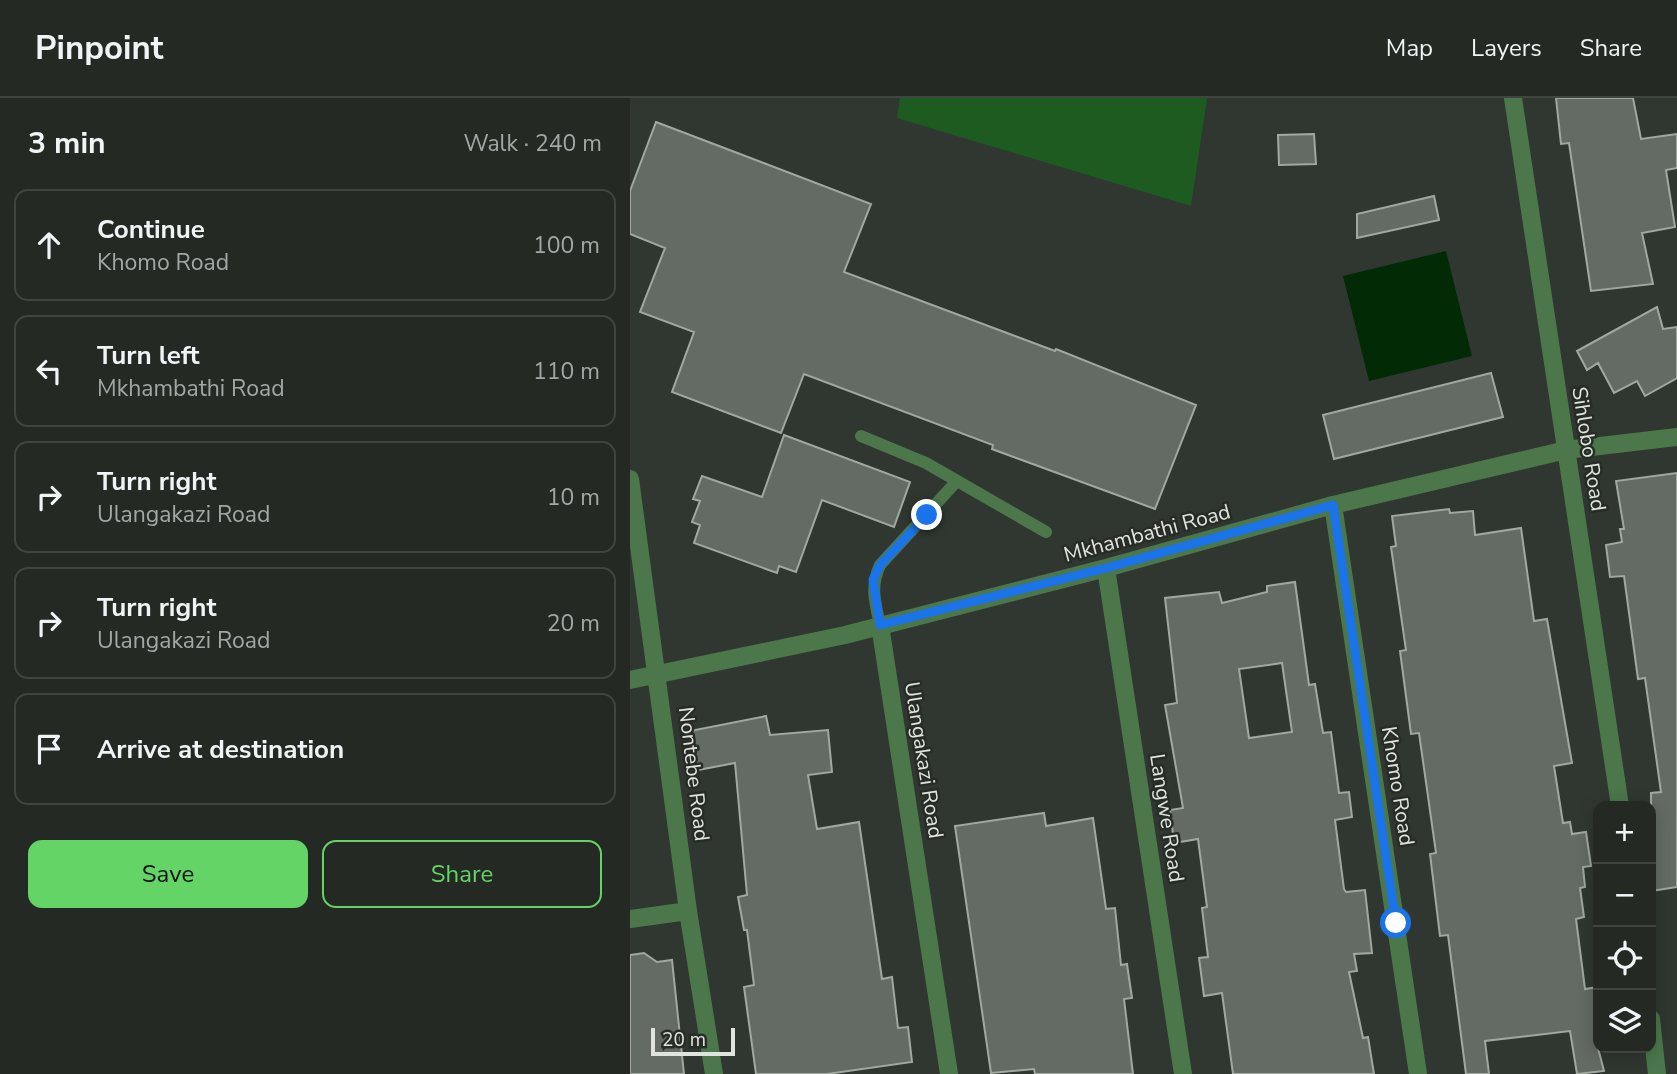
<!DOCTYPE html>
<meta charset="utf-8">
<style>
:root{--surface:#242924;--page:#2c312c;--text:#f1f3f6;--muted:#a3a6a6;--line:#414541;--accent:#64d467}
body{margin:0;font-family:"Nunito Sans",sans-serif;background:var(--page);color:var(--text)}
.controls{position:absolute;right:21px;bottom:21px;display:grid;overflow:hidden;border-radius:14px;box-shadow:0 4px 18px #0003}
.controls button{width:63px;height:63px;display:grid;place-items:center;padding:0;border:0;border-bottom:2px solid var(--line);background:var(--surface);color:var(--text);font:35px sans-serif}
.scale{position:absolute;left:21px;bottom:18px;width:84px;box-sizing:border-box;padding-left:7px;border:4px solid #e0e4df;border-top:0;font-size:19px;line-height:24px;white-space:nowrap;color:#e0e4df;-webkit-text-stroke:5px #272d26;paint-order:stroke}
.stop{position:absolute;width:21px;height:21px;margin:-16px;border:5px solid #1a73e8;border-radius:50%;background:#fff}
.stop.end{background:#1a73e8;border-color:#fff;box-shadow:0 2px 7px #0008}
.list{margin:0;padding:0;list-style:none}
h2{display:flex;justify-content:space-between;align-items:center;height:91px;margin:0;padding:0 28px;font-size:30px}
h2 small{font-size:23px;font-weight:400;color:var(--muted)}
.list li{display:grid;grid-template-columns:46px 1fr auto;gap:21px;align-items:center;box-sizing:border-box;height:112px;margin:0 14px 14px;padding:0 14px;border:2px solid var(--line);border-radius:14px}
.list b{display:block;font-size:26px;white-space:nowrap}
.list p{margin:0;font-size:23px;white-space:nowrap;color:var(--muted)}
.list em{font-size:23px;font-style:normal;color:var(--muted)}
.actions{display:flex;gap:14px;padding:21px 28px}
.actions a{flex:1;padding:16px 0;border:2px solid var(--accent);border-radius:14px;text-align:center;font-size:24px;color:var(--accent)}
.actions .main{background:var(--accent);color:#111}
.icon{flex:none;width:38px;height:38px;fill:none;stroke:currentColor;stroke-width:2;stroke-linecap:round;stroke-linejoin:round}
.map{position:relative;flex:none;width:1047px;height:976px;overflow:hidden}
header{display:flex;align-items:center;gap:42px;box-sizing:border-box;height:98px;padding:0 35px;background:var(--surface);border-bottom:2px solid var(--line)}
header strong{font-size:33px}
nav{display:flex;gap:38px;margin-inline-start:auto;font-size:24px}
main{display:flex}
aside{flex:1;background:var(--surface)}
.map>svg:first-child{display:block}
</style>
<header>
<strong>Pinpoint</strong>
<nav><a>Map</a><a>Layers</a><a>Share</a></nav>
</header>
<main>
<aside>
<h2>3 min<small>Walk · 240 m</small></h2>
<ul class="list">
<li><svg class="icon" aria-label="ahead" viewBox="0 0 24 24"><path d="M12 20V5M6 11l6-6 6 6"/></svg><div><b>Continue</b><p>Khomo Road</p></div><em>100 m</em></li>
<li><svg class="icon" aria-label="left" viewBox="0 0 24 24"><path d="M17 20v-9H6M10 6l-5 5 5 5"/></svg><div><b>Turn left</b><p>Mkhambathi Road</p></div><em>110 m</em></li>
<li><svg class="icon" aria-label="right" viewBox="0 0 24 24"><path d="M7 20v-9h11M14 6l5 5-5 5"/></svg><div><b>Turn right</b><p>Ulangakazi Road</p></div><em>10 m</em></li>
<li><svg class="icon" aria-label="right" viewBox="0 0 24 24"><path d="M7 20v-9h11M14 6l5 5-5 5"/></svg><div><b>Turn right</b><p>Ulangakazi Road</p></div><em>20 m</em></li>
<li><svg class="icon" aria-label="arrive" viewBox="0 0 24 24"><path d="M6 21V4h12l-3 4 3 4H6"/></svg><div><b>Arrive at destination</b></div></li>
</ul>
<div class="actions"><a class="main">Save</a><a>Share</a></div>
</aside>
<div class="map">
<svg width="1047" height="976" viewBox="0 0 1047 976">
<rect width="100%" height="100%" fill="#303730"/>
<path fill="#1e5b21" d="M270,0H577L561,108L267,20Z"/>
<path fill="#022a05" d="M816,153L842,258L739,283L713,178Z"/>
<path fill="#646b64" stroke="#a1a8a0" stroke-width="2" fill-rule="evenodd" d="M926,0H1003L1011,41L1047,36V70L1036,72L1045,129L1012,135L1023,186L961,193L939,45L931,46Z
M26,24L241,106L214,174L425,253L426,251L566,307L525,411L362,351L363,347L174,276L151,335L42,294L64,234L10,214L35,150L0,136V93Z
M684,36L686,66L649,67L648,37Z
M804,98L809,122L727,140V116Z
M1027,209L1033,231L1047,229V280L1015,298L1007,283L984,295L968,265L957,272L947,253Z
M861,275L873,319L704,361L693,317Z
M154,337L280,384L264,429L192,402L166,474L149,468L147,475L64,445L70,427L62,424L70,403L63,401L72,378L132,399Z
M1047,375V789L1021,793V695L1031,694L1015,580L1008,581L994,478L980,479L976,447L992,444L990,431H994L986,383Z
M819,411L820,415L843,413L845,437L891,430L904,523L917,521L942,665L924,668L933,725L940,724L942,736L956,734L961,768L953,769L955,789L950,790L954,819L946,821L955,891L968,889V950L974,973L947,976L940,933L855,943L859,976H836L818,837L810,838L800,756L806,755L789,635L781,636L770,553L776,552L761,449L766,448L762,418Z
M665,484L679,587L685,586L693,635L701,634L709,695L719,694L722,719L705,722L714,791L716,794L735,792L742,855L724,856L727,873L719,874L733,940L738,939L744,976H603L592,895L574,898L569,860L578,859L572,810L577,809L568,741L544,745L540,712L553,710L535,607L547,605L535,500L589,494L592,505L637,494V488ZM652,565L662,634L619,640L609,571Z
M136,618L140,637L198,632L202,674L178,677L187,731L229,724L252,881L262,879L268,930L278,929L282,964L197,976H126L114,889L124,887L117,832H114L108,799L117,797L105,665L68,672L60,633Z
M414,715L416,728L463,720L476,811L485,810L491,867L497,866L502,900L494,901L503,976H405L404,971L361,975L325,728Z
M14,855L27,864L42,862L54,976H0V857Z"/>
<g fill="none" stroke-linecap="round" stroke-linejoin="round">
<path stroke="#4b774b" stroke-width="12" d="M231,338L296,365L416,434
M250,527C245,504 240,489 250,467L326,384"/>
<path stroke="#4b774b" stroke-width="18" d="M883,0L990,708
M0,381L58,813L84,976
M703,407L788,976
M476,470L553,976
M250,527L319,976
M0,582L215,537L476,470L703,407L936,352L1047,339
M0,821L58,813
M1021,921L1027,976"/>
</g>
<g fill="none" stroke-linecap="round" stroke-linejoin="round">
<path stroke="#1a73e8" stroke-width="9" d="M297,417L250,467L243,482L250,527L476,470L703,407L766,825"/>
</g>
<g text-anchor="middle" stroke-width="5" stroke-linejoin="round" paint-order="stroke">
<g font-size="21" fill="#e0e4df" stroke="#272d26">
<text transform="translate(959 351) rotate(81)" y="7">Sihlobo Road</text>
<text transform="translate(517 435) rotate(-15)" y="7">Mkhambathi Road</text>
<text transform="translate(294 662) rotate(81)" y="7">Ulangakazi Road</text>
<text transform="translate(64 676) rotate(83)" y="7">Nontebe Road</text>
<text transform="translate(768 688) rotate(81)" y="7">Khomo Road</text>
<text transform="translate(537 720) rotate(81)" y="7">Langwe Road</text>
</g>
</g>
</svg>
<div class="controls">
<button>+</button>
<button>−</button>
<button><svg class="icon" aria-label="locate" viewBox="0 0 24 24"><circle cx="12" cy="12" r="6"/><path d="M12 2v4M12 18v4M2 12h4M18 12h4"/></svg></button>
<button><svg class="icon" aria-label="layers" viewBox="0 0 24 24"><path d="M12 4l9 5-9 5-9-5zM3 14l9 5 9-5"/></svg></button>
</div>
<div class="scale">20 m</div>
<div class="stop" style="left:766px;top:825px"></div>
<div class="stop end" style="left:297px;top:417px"></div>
</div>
</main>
